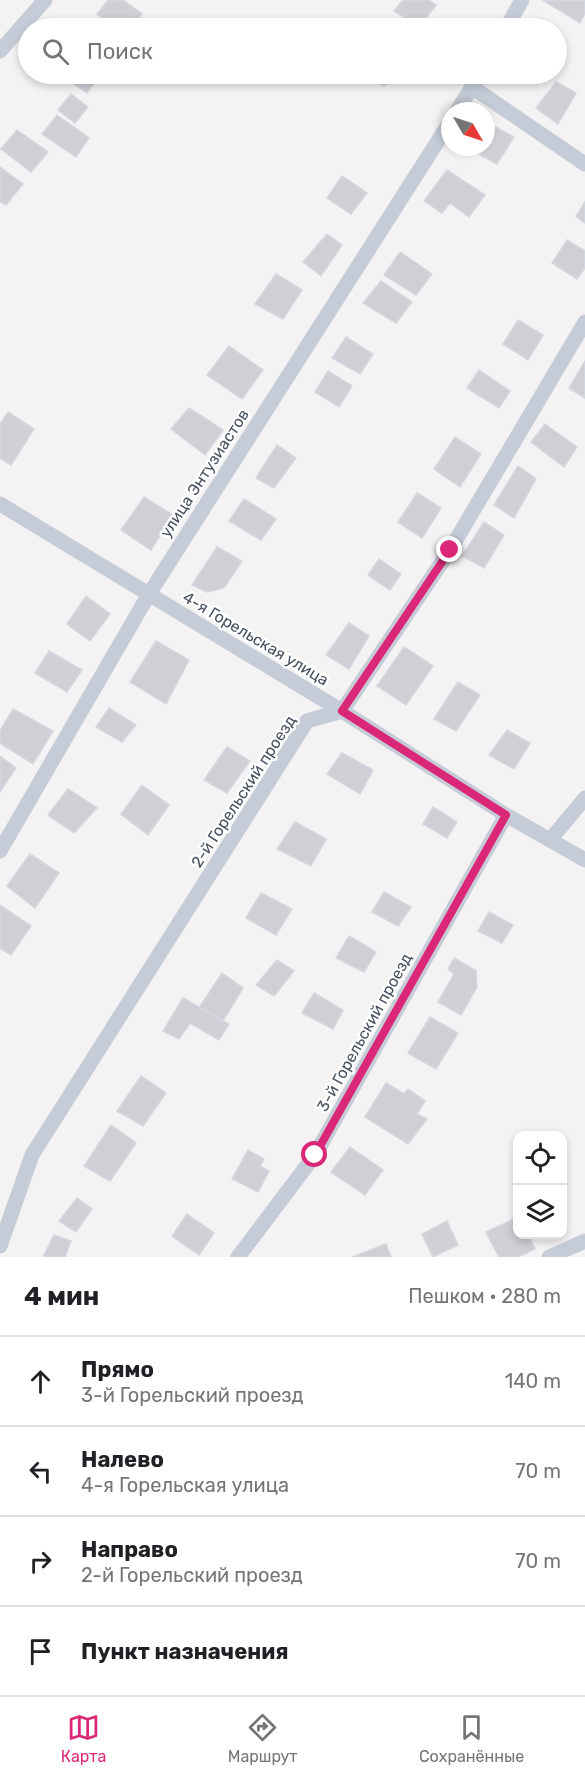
<!DOCTYPE html>
<html lang="ru">
<meta charset="utf-8">
<style>
:root{--surface:#fff;--page:#f6f6f6;--text:#202124;--muted:#757577;--line:#e0e0e0;--accent:#db2777}
body{margin:0;font-family:Rubik,sans-serif;background:var(--page);color:var(--text)}
.controls{position:absolute;right:18px;bottom:18px;display:grid;overflow:hidden;border-radius:12px;box-shadow:0 3px 9px #0003}
.controls button{width:54px;height:54px;display:grid;place-items:center;padding:0;border:0;border-bottom:2px solid var(--line);background:var(--surface);color:var(--text);font:30px sans-serif}
.compass{position:absolute;left:441px;top:102px;width:54px;height:54px;border-radius:50%;background:var(--surface);box-shadow:0 3px 9px #0003;rotate:129deg}
.stop{position:absolute;width:18px;height:18px;margin:-14px;border:4px solid #db2777;border-radius:50%;background:#fff}
.stop.end{background:#db2777;border-color:#fff;box-shadow:0 2px 6px #0008}
.list{margin:0;padding:0;list-style:none}
h2{display:flex;justify-content:space-between;align-items:center;height:78px;margin:0;padding:0 24px;font-size:26px}
h2 small{font-size:20px;font-weight:400;color:var(--muted)}
.list li{display:grid;grid-template-columns:39px 1fr auto;gap:18px;align-items:center;box-sizing:border-box;height:90px;padding:0 24px;border-top:2px solid var(--line)}
.list b{display:block;font-size:22px;white-space:nowrap}
.list p{margin:0;font-size:20px;white-space:nowrap;color:var(--muted)}
.list em{font-size:20px;font-style:normal;color:var(--muted)}
.icon{flex:none;width:33px;height:33px;fill:none;stroke:currentColor;stroke-width:2;stroke-linecap:round;stroke-linejoin:round}
.map{position:relative;flex:none;width:585px;height:1257px;overflow:hidden}
.search{position:absolute;background:var(--surface);box-shadow:0 3px 9px #0003;left:18px;right:18px;top:18px;height:66px;display:flex;align-items:center;gap:15px;box-sizing:border-box;padding:0 21px;border-radius:33px;color:var(--muted);font-size:22px}
.sheet{height:438px;background:var(--surface)}
nav{display:flex;justify-content:space-around;align-items:center;box-sizing:border-box;height:84px;border-top:2px solid var(--line);background:var(--surface);font-size:16px;color:var(--muted)}
nav a{display:grid;justify-items:center;gap:3px}
nav .on{color:var(--accent)}
.map>svg:first-child{display:block}
</style>
<div class="map">
<svg width="585" height="1257" viewBox="0 0 585 1257">
<rect width="100%" height="100%" fill="#f4f2f2"/>
<path fill="#ced0d6" stroke="#d5d7de" stroke-width="1.5" d="M108,0H123L142,14L131,28H116L97,14Z
M403,0H429L436,5L419,27L394,11Z
M585,0V13L580,23L544,1Z
M59,74H90L97,79L87,93Z
M364,74H393L384,86Z
M521,74H542L537,84Z
M556,82L576,93L558,124L536,108Z
M71,94L88,107L75,123L58,110Z
M57,115L89,138L76,157L42,134Z
M486,122L514,137L497,164L466,147H486Z
M17,130L48,152L31,172L1,149Z
M0,167L23,184L6,205L0,201Z
M447,170L485,195L469,217L450,203L442,213L424,201Z
M342,176L367,193L351,214L327,198Z
M585,202V223L576,216Z
M327,234L342,245L321,276L303,262Z
M567,240L585,251V268L577,279L552,263Z
M400,252L432,274L416,295L384,275Z
M276,274L302,290L283,319L255,304Z
M381,281L412,302L396,323L363,303Z
M518,320L543,335L528,360L503,344Z
M346,337L373,354L360,374L332,358Z
M229,346L263,370L242,399L207,375Z
M585,361V398L569,388Z
M479,370L510,391L499,408L467,388Z
M328,371L352,386L339,407L315,392Z
M189,408L223,430L205,455L171,429Z
M8,412L34,429L11,465L0,458V424Z
M545,424L577,447L564,467L531,442Z
M455,437L481,454L460,487L434,469Z
M277,445L296,458L274,488L256,478Z
M518,466L536,479L514,518L494,505Z
M417,493L441,508L422,538L398,522Z
M144,497L173,515L151,550L121,530Z
M244,499L276,519L261,540L229,521Z
M484,522L504,535L484,568L462,556Z
M217,547L242,561L224,588L207,592L192,585Z
M379,559L401,574L390,590L368,575Z
M86,596L110,614L90,641L67,624Z
M349,623L369,636L349,669L326,655Z
M156,641L189,660L166,704L130,682Z
M404,647L433,666L406,705L377,686Z
M49,651L82,670L67,692L35,673Z
M458,682L480,695L456,731L434,719Z
M109,708L136,725L122,742L96,727Z
M13,709L53,731L33,764L0,743V731Z
M507,730L530,743L514,769L489,755Z
M227,747L250,761L227,793L204,780Z
M342,753L373,770L360,794L327,774Z
M0,756L16,768L0,792Z
M142,785L169,805L148,835L121,814Z
M68,789L97,808L74,833L48,815Z
M433,807L457,822L447,838L423,824Z
M295,822L326,839L311,866L277,849Z
M30,854L59,873L35,908L7,886Z
M384,892L411,907L398,926L372,912Z
M261,893L292,909L276,935L246,918Z
M0,905L31,926L11,955L0,948Z
M489,912L513,925L502,943L478,931Z
M349,936L376,952L364,972L336,958Z
M454,958L476,971L477,987L461,1015L438,1002L454,974L448,969Z
M277,960L294,971L274,996L256,985Z
M222,973L243,988L223,1021L199,1008Z
M314,993L343,1010L333,1029L302,1013Z
M183,998L229,1024L219,1040L190,1023L179,1039L163,1031Z
M430,1017L458,1033L436,1069L408,1053Z
M141,1076L166,1093L143,1126L117,1111Z
M386,1083L404,1094L408,1089L425,1101L417,1114L427,1119L408,1144L365,1117Z
M111,1125L136,1143L110,1181L84,1166Z
M350,1147L383,1170L365,1195L331,1172Z
M248,1150L264,1159L260,1166L269,1171L258,1192L232,1179Z
M77,1198L92,1209L76,1232L59,1221Z
M187,1214L214,1233L199,1255L172,1236Z
M518,1217V1234H528L535,1249L518,1257H499L486,1232Z
M447,1221L458,1245L433,1257L422,1234Z
M54,1235L71,1241L65,1257H43Z
M386,1244L391,1257H352Z"/>
<g fill="none" stroke-linecap="round" stroke-linejoin="round">
<path stroke="#c5ccd7" stroke-width="15" d="M506,28L522,0
M0,51L45,0
M472,87L585,164
M457,111L480,74
M0,504L342,711L506,815L585,860
M550,840L585,798
M0,851L149,594L450,122
M0,1246L32,1155L307,721L342,711L450,550L585,322
M238,1257L315,1155L506,815
M549,1257L585,1241"/>
</g>
<g fill="none" stroke-linecap="round" stroke-linejoin="round">
<path stroke="#db2777" stroke-width="8" d="M315,1155L506,815L342,711L450,550"/>
</g>
<g text-anchor="middle" stroke-width="5" stroke-linejoin="round" paint-order="stroke">
<g font-size="16" fill="#485161" stroke="#fff">
<text transform="translate(204 473) rotate(-57)" y="6">улица Энтузиастов</text>
<text transform="translate(256 638) rotate(31)" y="6">4-я Горельская улица</text>
<text transform="translate(243 791) rotate(-57)" y="6">2-й Горельский проезд</text>
<text transform="translate(364 1032) rotate(-61)" y="6">3-й Горельский проезд</text>
</g>
</g>
</svg>
<div class="controls">
<button><svg class="icon" aria-label="locate" viewBox="0 0 24 24"><circle cx="12" cy="12" r="6"/><path d="M12 2v4M12 18v4M2 12h4M18 12h4"/></svg></button>
<button><svg class="icon" aria-label="layers" viewBox="0 0 24 24"><path d="M12 4l9 5-9 5-9-5zM3 14l9 5 9-5"/></svg></button>
</div>
<svg class="compass" viewBox="-18 -18 36 36"><path d="M0-13l5 13h-10z" fill="#e53935"/><path d="M0 13l5-13h-10z" fill="#757577"/></svg>
<div class="stop" style="left:315px;top:1155px"></div>
<div class="stop end" style="left:450px;top:550px"></div>
<div class="search"><svg class="icon" aria-label="search" viewBox="0 0 24 24"><circle cx="10" cy="10" r="6"/><path d="M15 15l6 6"/></svg>Поиск</div>
</div>
<section class="sheet">
<h2>4 мин<small>Пешком · 280 m</small></h2>
<ul class="list">
<li><svg class="icon" aria-label="ahead" viewBox="0 0 24 24"><path d="M12 20V5M6 11l6-6 6 6"/></svg><div><b>Прямо</b><p>3-й Горельский проезд</p></div><em>140 m</em></li>
<li><svg class="icon" aria-label="left" viewBox="0 0 24 24"><path d="M17 20v-9H6M10 6l-5 5 5 5"/></svg><div><b>Налево</b><p>4-я Горельская улица</p></div><em>70 m</em></li>
<li><svg class="icon" aria-label="right" viewBox="0 0 24 24"><path d="M7 20v-9h11M14 6l5 5-5 5"/></svg><div><b>Направо</b><p>2-й Горельский проезд</p></div><em>70 m</em></li>
<li><svg class="icon" aria-label="arrive" viewBox="0 0 24 24"><path d="M6 21V4h12l-3 4 3 4H6"/></svg><div><b>Пункт назначения</b></div></li>
</ul>
</section>
<nav>
<a class="on"><svg class="icon" aria-label="map" viewBox="0 0 24 24"><path d="M3 6l6-2 6 2 6-2v14l-6 2-6-2-6 2zM9 4v14M15 6v14"/></svg>Карта</a>
<a><svg class="icon" aria-label="directions" viewBox="0 0 24 24"><path d="M12 3l9 9-9 9-9-9zM9 14v-3h6M13 9l2 2-2 2"/></svg>Маршрут</a>
<a><svg class="icon" aria-label="saved" viewBox="0 0 24 24"><path d="M7 4h10v16l-5-4-5 4z"/></svg>Сохранённые</a>
</nav>
